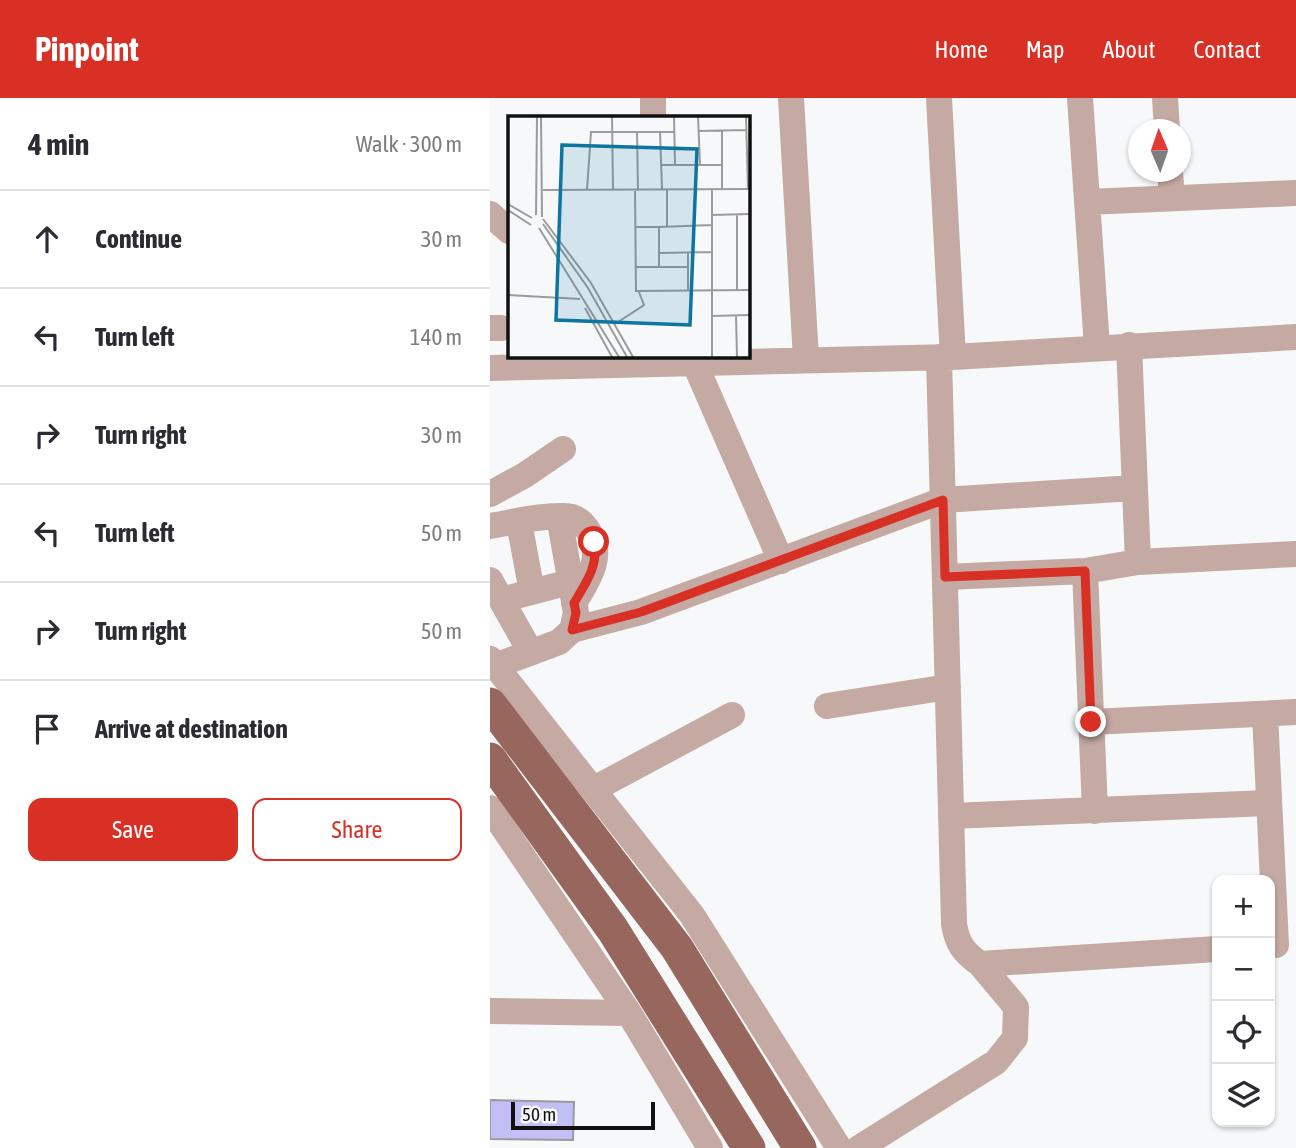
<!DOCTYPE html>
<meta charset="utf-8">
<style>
:root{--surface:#fff;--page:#f7f7f7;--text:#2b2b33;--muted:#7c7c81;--line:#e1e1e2;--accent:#d93025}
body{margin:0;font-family:"Asap Condensed",sans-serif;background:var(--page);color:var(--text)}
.controls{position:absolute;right:21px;bottom:21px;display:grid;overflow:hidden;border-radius:14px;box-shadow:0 2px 5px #0004}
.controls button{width:63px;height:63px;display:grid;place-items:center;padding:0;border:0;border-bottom:2px solid var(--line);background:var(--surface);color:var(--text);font:35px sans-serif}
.compass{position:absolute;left:638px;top:21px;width:63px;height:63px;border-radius:50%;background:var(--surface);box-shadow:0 2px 5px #0004;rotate:358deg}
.scale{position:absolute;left:21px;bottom:18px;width:144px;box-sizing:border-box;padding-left:7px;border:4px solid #101010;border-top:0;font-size:19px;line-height:24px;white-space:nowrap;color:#101010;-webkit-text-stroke:5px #f7f8f9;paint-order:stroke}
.stop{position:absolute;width:21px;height:21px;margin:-16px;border:5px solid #d93025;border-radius:50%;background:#fff}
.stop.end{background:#d93025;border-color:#fff;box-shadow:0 2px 7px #0008}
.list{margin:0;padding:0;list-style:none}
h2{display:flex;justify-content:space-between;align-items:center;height:91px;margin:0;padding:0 28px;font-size:30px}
h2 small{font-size:23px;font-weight:400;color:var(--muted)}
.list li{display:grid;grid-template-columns:46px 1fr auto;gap:21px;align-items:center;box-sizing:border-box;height:98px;padding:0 28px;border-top:2px solid var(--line)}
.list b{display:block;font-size:26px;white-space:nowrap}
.list em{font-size:23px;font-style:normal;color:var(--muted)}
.actions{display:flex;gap:14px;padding:21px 28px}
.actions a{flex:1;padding:16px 0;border:2px solid var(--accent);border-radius:14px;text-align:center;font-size:24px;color:var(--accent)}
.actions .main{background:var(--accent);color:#fff}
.icon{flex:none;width:38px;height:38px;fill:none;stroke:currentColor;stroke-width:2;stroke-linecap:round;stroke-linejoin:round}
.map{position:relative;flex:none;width:806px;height:1050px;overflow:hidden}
header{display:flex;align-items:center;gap:42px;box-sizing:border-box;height:98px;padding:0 35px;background:var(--accent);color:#fff}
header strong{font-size:33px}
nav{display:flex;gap:38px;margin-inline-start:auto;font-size:24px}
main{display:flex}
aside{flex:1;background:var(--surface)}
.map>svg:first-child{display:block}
</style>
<header>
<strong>Pinpoint</strong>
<nav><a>Home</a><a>Map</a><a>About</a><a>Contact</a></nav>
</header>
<main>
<aside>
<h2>4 min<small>Walk · 300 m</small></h2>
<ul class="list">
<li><svg class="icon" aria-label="ahead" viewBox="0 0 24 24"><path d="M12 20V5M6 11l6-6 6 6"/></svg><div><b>Continue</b></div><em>30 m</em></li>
<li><svg class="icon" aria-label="left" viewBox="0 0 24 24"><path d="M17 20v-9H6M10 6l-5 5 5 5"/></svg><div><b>Turn left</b></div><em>140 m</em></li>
<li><svg class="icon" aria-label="right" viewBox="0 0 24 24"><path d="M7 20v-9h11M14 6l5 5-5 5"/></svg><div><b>Turn right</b></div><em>30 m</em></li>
<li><svg class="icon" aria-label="left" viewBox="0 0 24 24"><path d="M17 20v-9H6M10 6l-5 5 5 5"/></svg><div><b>Turn left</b></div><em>50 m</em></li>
<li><svg class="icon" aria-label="right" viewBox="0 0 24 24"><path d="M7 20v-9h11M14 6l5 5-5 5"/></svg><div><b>Turn right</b></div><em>50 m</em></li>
<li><svg class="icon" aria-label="arrive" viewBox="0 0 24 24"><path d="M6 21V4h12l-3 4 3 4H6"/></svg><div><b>Arrive at destination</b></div></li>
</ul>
<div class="actions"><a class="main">Save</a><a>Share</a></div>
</aside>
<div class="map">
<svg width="806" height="1050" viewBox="0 0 806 1050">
<rect width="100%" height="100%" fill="#f7f8f9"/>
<path fill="#c1bff6" stroke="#9a9a9b" stroke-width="2" d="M0,1002L84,1004L83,1042L0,1041Z"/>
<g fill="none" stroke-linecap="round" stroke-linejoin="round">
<path stroke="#c5a9a3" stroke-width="26" d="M301,0L316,261
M449,0L463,259
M590,0L607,249
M675,0L677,32
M163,19V0
M680,74L682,99
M597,104L806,95
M0,116L19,133
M0,230H11
M639,247L648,464
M449,259L464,826C467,845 473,854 490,866L727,851
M205,266L291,463
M0,270L463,259L806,239
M0,396L35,377L73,351
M29,424L42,494
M0,428C24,424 51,417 75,418C85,418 92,424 97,431C116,457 98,482 84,505
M455,479L595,473
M0,482L40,553
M11,502L80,484
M82,532L151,514L453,402L644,390
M0,561L202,817L349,1050
M5,568L69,544L82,532L86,515L69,418
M337,608L458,589
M775,616L786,847
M601,624L806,614
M104,691L242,617
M0,710L139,915L220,1050
M605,713L595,473L648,464L806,456
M461,718L778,705
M0,913L139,915
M369,1050L506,964L525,940L526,909L490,866"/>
<path stroke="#97665d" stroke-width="33" d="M0,606L187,850L310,1050
M0,661L123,832L259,1050"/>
</g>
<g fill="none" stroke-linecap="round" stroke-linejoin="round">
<path stroke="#d93025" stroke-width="9" d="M104,444C109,468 95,486 84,505L86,515L82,532L151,514L453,402L455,479L595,473L601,624"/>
</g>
<g transform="translate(18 18)">
<rect width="242" height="242" fill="#f7f8f9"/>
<path fill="none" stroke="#9b9b9c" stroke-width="2" d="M33,0L34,101M104,0L105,74M166,0L167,49M190,0L192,49M238,0L240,73M129,15L130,75M191,15L238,14M214,15V73M152,16L154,74M153,49H214M204,73V241M35,74L242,73M79,74L83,16H166M159,74V110M127,75L128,175L242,174M0,88L24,102M0,94L23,109M28,99L29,0M203,99L242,98M229,99V174M35,103L83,167L125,241M35,108L80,172L119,241M127,111H151M31,112L111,241M180,136V175M151,137L204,136M127,151H180M151,151V111L204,109M0,179L72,183M77,192L104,241M228,199L229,241M204,200L242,199M107,208L136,189L131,176"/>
<path fill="#0e74a0" fill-opacity="0.15" stroke="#0e74a0" stroke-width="3.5" d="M54,29L189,33L182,209L48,204Z"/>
<rect width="242" height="242" fill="none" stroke="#101010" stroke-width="3.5"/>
</g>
</svg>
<div class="controls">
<button>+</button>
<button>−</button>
<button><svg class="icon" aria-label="locate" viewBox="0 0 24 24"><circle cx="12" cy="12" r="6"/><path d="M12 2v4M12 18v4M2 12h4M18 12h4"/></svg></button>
<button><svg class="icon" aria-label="layers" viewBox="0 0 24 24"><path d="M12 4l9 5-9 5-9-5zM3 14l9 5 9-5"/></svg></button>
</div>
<svg class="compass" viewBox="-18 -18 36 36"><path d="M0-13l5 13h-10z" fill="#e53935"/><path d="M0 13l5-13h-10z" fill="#7c7c81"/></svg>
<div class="scale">50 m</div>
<div class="stop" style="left:104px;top:444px"></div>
<div class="stop end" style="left:601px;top:624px"></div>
</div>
</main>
